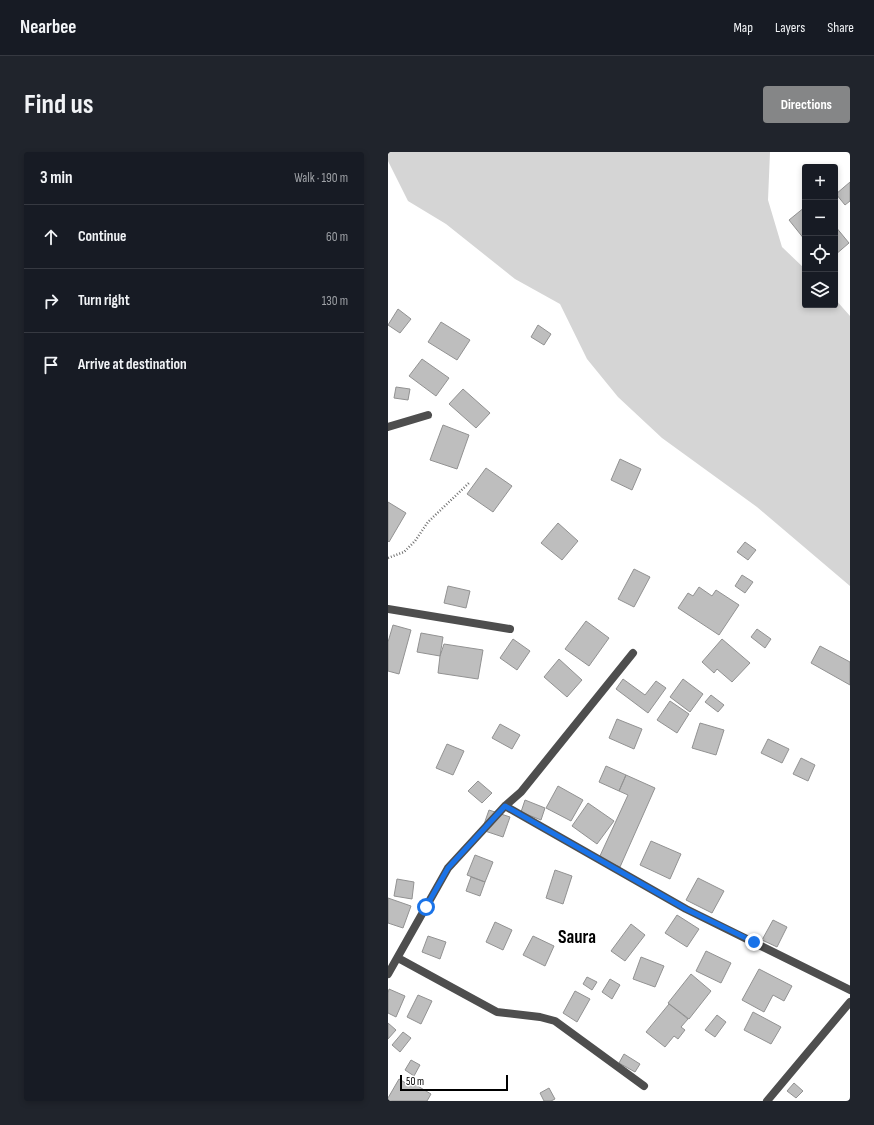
<!DOCTYPE html>
<meta charset="utf-8">
<style>
:root{--surface:#171b24;--page:#20242c;--text:#f1f3f6;--muted:#9ea1a6;--line:#363941;--accent:#858687}
body{margin:0;font-family:"Sofia Sans Condensed",sans-serif;background:var(--page);color:var(--text)}
.controls{position:absolute;right:12px;top:12px;display:grid;overflow:hidden;border-radius:4px;box-shadow:0 2px 6px #0003}
.controls button{width:36px;height:36px;display:grid;place-items:center;padding:0;border:0;border-bottom:1px solid var(--line);background:var(--surface);color:var(--text);font:20px sans-serif}
.scale{position:absolute;left:12px;bottom:10px;width:108px;box-sizing:border-box;padding-left:4px;border:2px solid #000;border-top:0;font-size:11px;line-height:14px;white-space:nowrap;color:#000;-webkit-text-stroke:3px #fff;paint-order:stroke}
.stop{position:absolute;width:12px;height:12px;margin:-9px;border:3px solid #1a73e8;border-radius:50%;background:#fff}
.stop.end{background:#1a73e8;border-color:#fff;box-shadow:0 1px 4px #0008}
.list{margin:0;padding:0;list-style:none}
h2{display:flex;justify-content:space-between;align-items:center;height:52px;margin:0;padding:0 16px;font-size:17px}
h2 small{font-size:13px;font-weight:400;color:var(--muted)}
.list li{display:grid;grid-template-columns:26px 1fr auto;gap:12px;align-items:center;box-sizing:border-box;height:64px;padding:0 16px;border-top:1px solid var(--line)}
.list b{display:block;font-size:15px;white-space:nowrap}
.list em{font-size:13px;font-style:normal;color:var(--muted)}
.icon{flex:none;width:22px;height:22px;fill:none;stroke:currentColor;stroke-width:2;stroke-linecap:round;stroke-linejoin:round}
.map{position:relative;flex:none;width:462px;height:949px;overflow:hidden;border-radius:4px}
header{display:flex;align-items:center;gap:24px;box-sizing:border-box;height:56px;padding:0 20px;background:var(--surface);border-bottom:1px solid var(--line)}
header strong{font-size:19px}
nav{display:flex;gap:22px;margin-inline-start:auto;font-size:14px}
.intro{display:flex;align-items:center;justify-content:space-between;box-sizing:border-box;height:96px;padding:0 24px}
h1{margin:0;font-size:28px}
.button{padding:10px 18px;border-radius:4px;background:var(--accent);color:#fff;font-size:14px;font-weight:700}
main{display:flex;gap:24px;padding:0 24px}
aside{flex:1;background:var(--surface);border-radius:4px;box-shadow:0 2px 6px #0003}
.map>svg:first-child{display:block}
</style>
<header>
<strong>Nearbee</strong>
<nav><a>Map</a><a>Layers</a><a>Share</a></nav>
</header>
<div class="intro"><h1>Find us</h1><a class="button">Directions</a></div>
<main>
<aside>
<h2>3 min<small>Walk · 190 m</small></h2>
<ul class="list">
<li><svg class="icon" aria-label="ahead" viewBox="0 0 24 24"><path d="M12 20V5M6 11l6-6 6 6"/></svg><div><b>Continue</b></div><em>60 m</em></li>
<li><svg class="icon" aria-label="right" viewBox="0 0 24 24"><path d="M7 20v-9h11M14 6l5 5-5 5"/></svg><div><b>Turn right</b></div><em>130 m</em></li>
<li><svg class="icon" aria-label="arrive" viewBox="0 0 24 24"><path d="M6 21V4h12l-3 4 3 4H6"/></svg><div><b>Arrive at destination</b></div></li>
</ul>
</aside>
<div class="map">
<svg width="462" height="949" viewBox="0 0 462 949">
<rect width="100%" height="100%" fill="#fff"/>
<path fill="#d5d5d5" d="M0,0H382L380,48L394,95L417,117V153H447V147L462,164V434L369,355L274,286L230,245L199,207L172,152L127,127L58,72L20,49L0,9Z"/>
<path fill="#bebebe" stroke="#929292" d="M462,30V49L457,53L448,42Z
M417,55V88L401,68Z
M447,74L461,91L447,103Z
M10,157L23,167L12,181L0,173Z
M53,170L82,188L69,208L40,190Z
M150,173L163,182L156,193L143,185Z
M34,207L61,226L48,244L21,224Z
M8,235L22,237L20,248L6,246Z
M75,237L102,261L88,276L61,252Z
M55,273L81,283L69,317L42,308Z
M232,307L253,317L244,338L223,328Z
M98,316L124,334L105,360L79,342Z
M0,350L18,361L1,390L0,389Z
M170,371L190,389L174,408L153,391Z
M357,390L368,398L360,408L349,400Z
M246,417L262,425L246,455L230,447Z
M354,423L365,430L357,441L347,434Z
M60,434L82,439L78,456L56,451Z
M311,435L324,444L328,438L351,453L331,483L290,456L300,441L305,444Z
M198,469L221,486L201,514L177,497Z
M5,473L23,478L11,522L0,519V490Z
M369,477L383,487L377,496L363,485Z
M33,481L55,485L52,504L29,500Z
M125,487L142,499L129,518L112,506Z
M334,487L362,511L344,530L329,517L326,521L314,510Z
M56,492L95,498L90,527L50,521L52,504Z
M432,494L462,510V533L423,511Z
M171,507L194,528L179,545L156,525Z
M235,527L257,543L268,529L278,536L260,561L228,537Z
M295,527L315,542L302,560L282,545Z
M323,543L336,553L330,560L317,550Z
M282,549L301,562L289,581L269,568Z
M229,567L254,577L246,597L221,586Z
M312,571L336,578L328,603L304,596Z
M112,572L132,583L124,597L104,586Z
M380,587L401,597L394,611L373,601Z
M59,592L76,599L65,623L48,616Z
M413,606L427,613L420,629L405,622Z
M218,614L238,623L231,639L211,630Z
M238,623L267,636L232,715L211,706L240,643L231,639Z
M90,629L104,641L94,651L80,639Z
M170,634L195,648L183,669L158,656Z
M137,648L157,656L153,668L133,660Z
M200,651L226,669L209,692L184,674Z
M101,658L122,665L115,685L94,678Z
M263,689L293,702L282,727L252,713Z
M87,703L105,710L97,730L79,723Z
M167,718L184,724L175,752L158,746Z
M83,725L97,730L92,744L78,739Z
M310,726L336,739L324,761L298,748Z
M9,727L26,730L24,747L6,744Z
M0,746L23,754L15,776L0,771Z
M289,763L311,777L299,795L277,781Z
M385,768L399,775L389,795L374,788Z
M107,770L124,778L115,798L98,790Z
M243,772L257,783L237,809L223,799Z
M40,784L58,790L52,807L34,800Z
M145,784L166,794L157,814L135,803Z
M318,799L343,811L333,831L308,819Z
M253,805L276,814L267,835L245,827Z
M371,817L404,834L396,849L385,843L376,860L354,848Z
M303,822L323,839L301,867L280,851Z
M199,825L209,830L204,838L195,832Z
M222,827L232,833L224,847L214,840Z
M1,837L17,844L8,865L0,861V841Z
M187,839L202,847L189,870L175,861Z
M30,843L44,849L33,872L19,865Z
M281,852L300,867L293,875L297,878L290,887L286,884L277,895L258,880Z
M365,860L393,875L383,892L356,878Z
M329,863L338,870L327,885L317,878Z
M0,871L8,878L0,887Z
M15,880L23,886L12,900L4,893Z
M236,902L252,912L247,920L231,911Z
M23,908L32,913L26,924L17,918Z
M11,927L21,933L23,930L43,942L39,949H0V946Z
M406,931L415,939L408,946L399,939Z
M161,936L167,947L163,949H156L152,941Z"/>
<g fill="none" stroke-linecap="round" stroke-linejoin="round">
<path stroke="#707070" stroke-width="2.5" stroke-dasharray="1 2" stroke-linecap="butt" d="M0,406L16,400L27,389L40,370L82,330"/>
<path stroke="#4e4e4e" stroke-width="8" d="M0,275L40,263
M0,457L122,477
M117,654L298,757L462,838
M10,806L109,860L152,865L167,869L256,934
M0,822L60,716L117,654L133,640L245,501
M379,949L462,850"/>
</g>
<g fill="none" stroke-linecap="round" stroke-linejoin="round">
<path stroke="#1a73e8" stroke-width="5" d="M38,755L60,716L117,654L298,757L366,790"/>
</g>
<g text-anchor="middle" stroke-width="3" stroke-linejoin="round" paint-order="stroke">
<g font-size="19" font-weight="bold" fill="#000" stroke="#fff">
<text x="189" y="791">Saura</text>
</g>
</g>
</svg>
<div class="controls">
<button>+</button>
<button>−</button>
<button><svg class="icon" aria-label="locate" viewBox="0 0 24 24"><circle cx="12" cy="12" r="6"/><path d="M12 2v4M12 18v4M2 12h4M18 12h4"/></svg></button>
<button><svg class="icon" aria-label="layers" viewBox="0 0 24 24"><path d="M12 4l9 5-9 5-9-5zM3 14l9 5 9-5"/></svg></button>
</div>
<div class="scale">50 m</div>
<div class="stop" style="left:38px;top:755px"></div>
<div class="stop end" style="left:366px;top:790px"></div>
</div>
</main>
